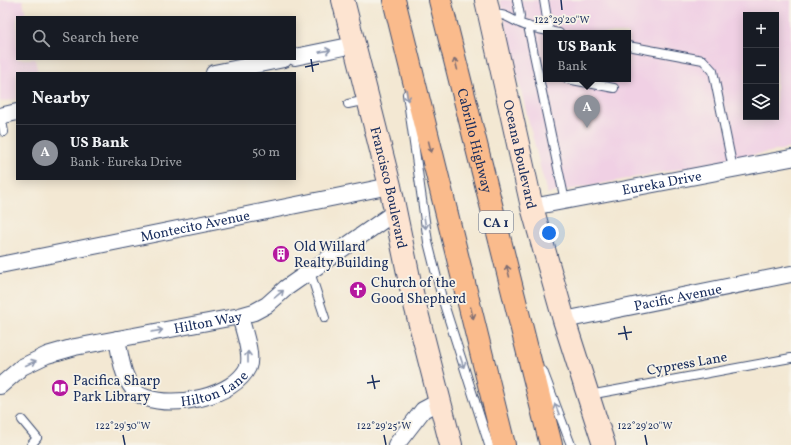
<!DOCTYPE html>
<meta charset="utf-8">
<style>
:root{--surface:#171b24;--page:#20242c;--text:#f1f3f6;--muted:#9ea1a6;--line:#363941;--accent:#8c9099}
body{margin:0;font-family:Vollkorn,serif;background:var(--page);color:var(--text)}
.controls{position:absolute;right:12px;top:12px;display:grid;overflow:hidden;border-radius:0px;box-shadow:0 2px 10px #0003}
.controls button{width:36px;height:36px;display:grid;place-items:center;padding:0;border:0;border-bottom:1px solid var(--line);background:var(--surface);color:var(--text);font:20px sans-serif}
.you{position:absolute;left:549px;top:233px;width:14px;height:14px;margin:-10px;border:3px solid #fff;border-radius:50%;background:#1a73e8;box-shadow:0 0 0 6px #1a73e833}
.badge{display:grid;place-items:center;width:26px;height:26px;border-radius:50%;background:var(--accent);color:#fff;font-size:13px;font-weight:700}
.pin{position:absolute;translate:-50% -33px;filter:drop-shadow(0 1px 2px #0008)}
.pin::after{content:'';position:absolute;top:21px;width:14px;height:12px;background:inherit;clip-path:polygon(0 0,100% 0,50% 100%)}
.popup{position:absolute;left:543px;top:30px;width:88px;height:52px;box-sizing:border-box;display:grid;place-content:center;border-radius:0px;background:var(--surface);filter:drop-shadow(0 1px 3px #0005);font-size:13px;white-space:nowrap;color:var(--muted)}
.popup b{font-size:15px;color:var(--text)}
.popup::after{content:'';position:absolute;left:50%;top:100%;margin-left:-8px;border:8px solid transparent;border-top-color:var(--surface)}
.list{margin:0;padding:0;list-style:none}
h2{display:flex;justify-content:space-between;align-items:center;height:52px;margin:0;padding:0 16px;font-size:17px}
h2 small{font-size:13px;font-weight:400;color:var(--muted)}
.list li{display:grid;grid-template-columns:26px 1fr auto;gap:12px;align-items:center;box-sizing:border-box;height:56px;padding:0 16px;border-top:1px solid var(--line)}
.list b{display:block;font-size:15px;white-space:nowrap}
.list p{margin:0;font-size:13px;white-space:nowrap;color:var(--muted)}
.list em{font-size:13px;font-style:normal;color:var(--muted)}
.icon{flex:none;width:22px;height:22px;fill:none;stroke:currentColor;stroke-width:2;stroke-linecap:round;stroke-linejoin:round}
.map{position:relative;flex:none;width:791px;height:445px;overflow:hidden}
.search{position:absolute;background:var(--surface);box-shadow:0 2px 10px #0003;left:16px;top:16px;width:280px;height:44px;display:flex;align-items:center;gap:10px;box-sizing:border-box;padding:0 14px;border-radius:0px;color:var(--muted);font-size:15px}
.panel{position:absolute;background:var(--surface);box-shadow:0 2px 10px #0003;left:16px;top:72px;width:280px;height:108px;border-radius:0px}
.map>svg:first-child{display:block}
</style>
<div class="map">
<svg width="791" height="445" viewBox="0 0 791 445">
<rect width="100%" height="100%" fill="#f7f3e8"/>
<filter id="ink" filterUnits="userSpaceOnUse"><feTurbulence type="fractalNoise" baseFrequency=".025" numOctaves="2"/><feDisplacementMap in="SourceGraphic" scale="8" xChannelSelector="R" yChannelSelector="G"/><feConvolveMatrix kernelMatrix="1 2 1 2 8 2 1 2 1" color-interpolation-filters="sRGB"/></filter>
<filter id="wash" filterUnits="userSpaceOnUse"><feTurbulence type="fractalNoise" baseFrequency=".012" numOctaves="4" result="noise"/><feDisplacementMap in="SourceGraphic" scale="16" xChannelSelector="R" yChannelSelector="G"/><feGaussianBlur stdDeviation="0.9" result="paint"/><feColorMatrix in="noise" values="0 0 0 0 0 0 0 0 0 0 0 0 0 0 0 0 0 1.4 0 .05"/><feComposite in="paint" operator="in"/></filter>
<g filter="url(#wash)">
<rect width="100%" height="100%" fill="#f3e8d3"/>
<path fill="#f0d0e4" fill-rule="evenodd" d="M0,0H23L26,17H17V59H35L38,73H17V99L0,102Z
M500,0H791V148L547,194L521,91ZM746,15H776V117H746ZM546,33H628V79H546Z"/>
</g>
<g filter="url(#ink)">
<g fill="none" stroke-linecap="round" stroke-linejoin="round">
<defs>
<path id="lane" d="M517,0L520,16L519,23
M544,0L549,31
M491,15C505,12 512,21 524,25C535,29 547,31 559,33
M528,26L565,201
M628,46L703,60L713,71L733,169
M567,79L614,88
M407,94L428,242L442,298L489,445
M348,104L367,100
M1,115L4,132
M310,272L325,318
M543,371L571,445
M589,395L791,358
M22,420L37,438L31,445"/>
<g id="street">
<path d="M295,57L354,45"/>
<path d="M214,73L284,59"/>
<path d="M0,116L17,112"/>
<path id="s1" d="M532,207L791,158"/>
<path id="s2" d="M0,265L390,186"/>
<path id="s3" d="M564,320L791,274"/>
<path id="s4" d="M117,339C121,358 122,380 138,394C141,396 144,397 147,398C174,408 234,397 248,367C253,355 243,329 240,316"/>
<path id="s5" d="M0,386L22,367L47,355L75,347L240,316L254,312L267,305L286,288L395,212"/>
<path d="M396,445L423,410L440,401"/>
</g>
<g id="secondary">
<path id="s6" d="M343,0L390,186L413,297L451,445"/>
<path id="s7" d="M486,0L532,207L564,320L604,445"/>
</g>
<g id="highway">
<path d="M394,0L504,445"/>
<path id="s8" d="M440,0L551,445"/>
</g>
</defs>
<use href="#lane" stroke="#3b4b70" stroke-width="10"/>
<use href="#street" stroke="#3b4b70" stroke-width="18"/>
<use href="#secondary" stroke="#3b4b70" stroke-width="24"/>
<use href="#highway" stroke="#3b4b70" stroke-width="24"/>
<use href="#lane" stroke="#fff" stroke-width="8"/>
<use href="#street" stroke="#fff" stroke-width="16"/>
<use href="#secondary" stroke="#fde4d1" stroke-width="22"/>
<use href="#highway" stroke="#fabb8c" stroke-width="22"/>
</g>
<defs><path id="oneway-shaft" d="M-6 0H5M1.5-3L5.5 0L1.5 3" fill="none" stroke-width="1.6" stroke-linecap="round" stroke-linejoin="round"/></defs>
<g stroke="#8d97ae">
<use href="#oneway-shaft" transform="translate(325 51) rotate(-11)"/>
<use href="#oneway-shaft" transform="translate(407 95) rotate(82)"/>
<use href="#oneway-shaft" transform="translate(425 223) rotate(82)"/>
<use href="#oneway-shaft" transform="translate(279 294) rotate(-40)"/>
<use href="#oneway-shaft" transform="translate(157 331) rotate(-10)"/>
<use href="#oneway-shaft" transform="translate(248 357) rotate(-90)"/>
<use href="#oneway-shaft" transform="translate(462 362) rotate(72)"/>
<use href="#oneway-shaft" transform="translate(31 363) rotate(-25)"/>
<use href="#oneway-shaft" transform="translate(557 409) rotate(-111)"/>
</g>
<g stroke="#7f6e73">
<use href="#oneway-shaft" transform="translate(456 64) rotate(-104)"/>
<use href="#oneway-shaft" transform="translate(430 147) rotate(76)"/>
<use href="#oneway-shaft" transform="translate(508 271) rotate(-104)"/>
<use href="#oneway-shaft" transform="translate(472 313) rotate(76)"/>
</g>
</g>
<path fill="none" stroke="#1b2f5e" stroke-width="1.5" d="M561,0L562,10M311,59L313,72M305,67L319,64M624,326L627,340M618,334L632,332M372,375L375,389M367,383L380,381M123,435L125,445M384,435L386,445M645,435L647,445"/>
<defs>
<symbol id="building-disc" viewBox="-11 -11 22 22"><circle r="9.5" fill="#b5179e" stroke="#f7f3e8"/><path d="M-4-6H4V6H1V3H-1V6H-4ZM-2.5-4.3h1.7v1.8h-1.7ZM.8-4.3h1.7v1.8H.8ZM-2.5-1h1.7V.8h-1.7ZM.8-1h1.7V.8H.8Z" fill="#fff"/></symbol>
<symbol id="church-disc" viewBox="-11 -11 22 22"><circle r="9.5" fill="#b5179e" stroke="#f7f3e8"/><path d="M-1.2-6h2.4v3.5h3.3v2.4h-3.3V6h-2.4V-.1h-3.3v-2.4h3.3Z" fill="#fff"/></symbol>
<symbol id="library-disc" viewBox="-11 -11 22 22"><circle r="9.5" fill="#b5179e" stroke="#f7f3e8"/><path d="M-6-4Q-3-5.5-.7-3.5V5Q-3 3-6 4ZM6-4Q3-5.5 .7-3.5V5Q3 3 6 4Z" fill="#fff"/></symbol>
</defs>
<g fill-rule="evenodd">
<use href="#building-disc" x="271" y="244" width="20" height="20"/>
<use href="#church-disc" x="348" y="280" width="20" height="20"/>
<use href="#library-disc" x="50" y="378" width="20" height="20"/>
</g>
<g text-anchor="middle" stroke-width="3.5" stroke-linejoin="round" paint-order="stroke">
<rect fill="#f7f3e8" stroke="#5d6a87" stroke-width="1" x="479" y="211" width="34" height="22" rx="3"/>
<g font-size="13" font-weight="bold" fill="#1b2f5e">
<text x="496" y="227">CA 1</text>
</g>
<g font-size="14" fill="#1b2f5e" stroke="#f7f3e8">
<text dy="5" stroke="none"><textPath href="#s8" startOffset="145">Cabrillo Highway</textPath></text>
<text dy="5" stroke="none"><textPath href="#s7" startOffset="158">Oceana Boulevard</textPath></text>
<text dy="5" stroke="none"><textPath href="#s1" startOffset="132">Eureka Drive</textPath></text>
<text dy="5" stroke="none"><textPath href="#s6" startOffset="193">Francisco Boulevard</textPath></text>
<text dy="5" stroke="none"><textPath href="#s2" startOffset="199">Montecito Avenue</textPath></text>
<text dy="5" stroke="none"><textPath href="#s3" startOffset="116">Pacific Avenue</textPath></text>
<text dy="5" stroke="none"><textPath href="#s5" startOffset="221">Hilton Way</textPath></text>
<text transform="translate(687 363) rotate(-10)" y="5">Cypress Lane</text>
<text dy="5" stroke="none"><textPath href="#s4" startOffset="140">Hilton Lane</textPath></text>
</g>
<g font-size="14" fill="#1b2f5e" stroke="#f7f3e8" text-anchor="start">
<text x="294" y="251">Old Willard<tspan x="294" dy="16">Realty Building</tspan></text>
<text x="371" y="287">Church of the<tspan x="371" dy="16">Good Shepherd</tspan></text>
<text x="73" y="385">Pacifica Sharp<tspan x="73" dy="16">Park Library</tspan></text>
</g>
</g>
<g font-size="10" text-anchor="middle" fill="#1b2f5e" stroke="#f7f3e8" stroke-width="3.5" stroke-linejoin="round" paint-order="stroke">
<text x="562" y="23">122°29'20"W</text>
<text x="123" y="429">122°29'30"W</text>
<text x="384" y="429">122°29'25"W</text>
<text x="645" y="429">122°29'20"W</text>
</g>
</svg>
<div class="controls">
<button>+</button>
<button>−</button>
<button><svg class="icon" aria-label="layers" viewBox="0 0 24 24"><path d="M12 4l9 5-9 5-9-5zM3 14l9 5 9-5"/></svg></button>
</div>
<div class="you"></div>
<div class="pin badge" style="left:587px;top:128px">A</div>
<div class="popup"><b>US Bank</b>Bank</div>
<div class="search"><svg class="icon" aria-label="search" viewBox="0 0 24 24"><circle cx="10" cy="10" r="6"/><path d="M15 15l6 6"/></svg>Search here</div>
<section class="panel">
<h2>Nearby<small></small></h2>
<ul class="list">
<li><span class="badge">A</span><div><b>US Bank</b><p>Bank · Eureka Drive</p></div><em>50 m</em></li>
</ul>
</section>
</div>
